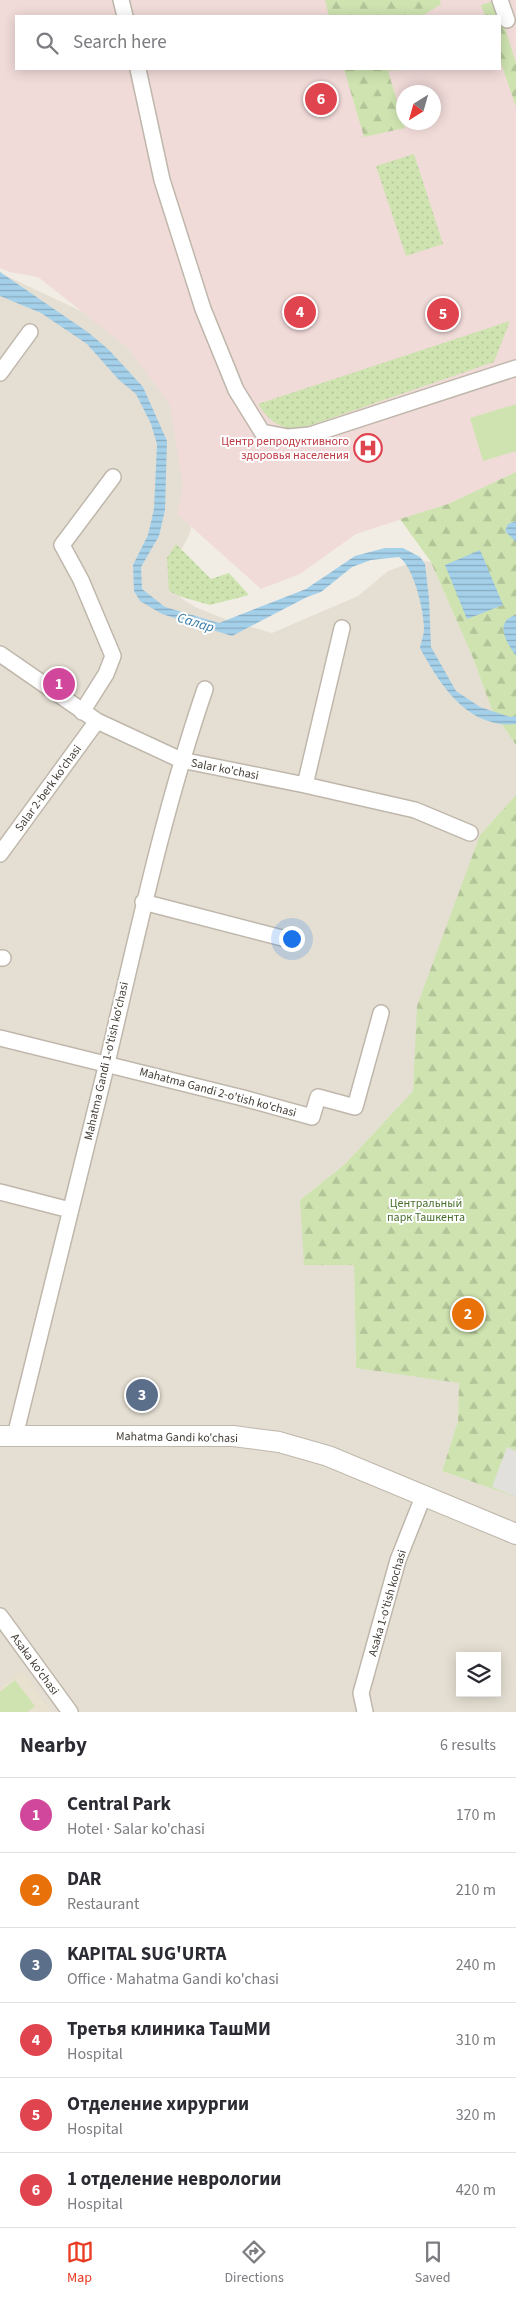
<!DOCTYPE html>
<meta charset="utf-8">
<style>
:root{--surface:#fff;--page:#f2f2f3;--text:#2b2b33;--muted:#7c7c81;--line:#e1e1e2;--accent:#ea3a22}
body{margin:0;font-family:"Source Sans 3",sans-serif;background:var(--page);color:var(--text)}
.controls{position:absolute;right:15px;bottom:15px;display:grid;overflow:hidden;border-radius:0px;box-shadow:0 2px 12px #0003}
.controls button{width:45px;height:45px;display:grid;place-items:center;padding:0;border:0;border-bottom:1px solid var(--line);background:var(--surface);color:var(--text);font:25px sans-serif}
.compass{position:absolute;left:396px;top:85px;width:45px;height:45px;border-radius:50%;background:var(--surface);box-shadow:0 2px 12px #0003;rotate:217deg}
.you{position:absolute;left:291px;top:938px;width:18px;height:18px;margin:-12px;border:4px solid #fff;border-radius:50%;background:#1a73e8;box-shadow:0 0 0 8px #1a73e833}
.badge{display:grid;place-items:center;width:32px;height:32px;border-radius:50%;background:var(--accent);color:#fff;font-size:16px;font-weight:700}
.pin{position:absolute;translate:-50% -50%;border:2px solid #fff;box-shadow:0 1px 5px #0006}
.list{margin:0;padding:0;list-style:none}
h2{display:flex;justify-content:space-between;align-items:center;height:65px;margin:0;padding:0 20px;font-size:21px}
h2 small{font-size:16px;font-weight:400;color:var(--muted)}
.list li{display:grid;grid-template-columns:32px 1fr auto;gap:15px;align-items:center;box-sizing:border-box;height:75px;padding:0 20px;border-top:1px solid var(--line)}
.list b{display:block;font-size:19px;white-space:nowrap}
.list p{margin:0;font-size:16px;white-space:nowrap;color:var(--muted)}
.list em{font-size:16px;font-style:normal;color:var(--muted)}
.icon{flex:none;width:28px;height:28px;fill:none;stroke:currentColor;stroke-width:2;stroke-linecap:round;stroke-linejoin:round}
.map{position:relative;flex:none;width:516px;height:1712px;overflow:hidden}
.search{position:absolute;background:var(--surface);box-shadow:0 2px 12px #0003;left:15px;right:15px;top:15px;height:55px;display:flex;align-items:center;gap:12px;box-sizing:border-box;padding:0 18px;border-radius:0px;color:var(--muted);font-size:19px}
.sheet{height:515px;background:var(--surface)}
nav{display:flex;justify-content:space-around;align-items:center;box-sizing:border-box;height:70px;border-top:1px solid var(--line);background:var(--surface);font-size:14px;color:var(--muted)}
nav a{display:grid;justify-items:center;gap:2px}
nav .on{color:var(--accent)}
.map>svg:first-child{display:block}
</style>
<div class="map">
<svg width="516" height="1712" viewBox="0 0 516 1712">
<defs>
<pattern id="grass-dots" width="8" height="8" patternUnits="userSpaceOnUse" patternTransform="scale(1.25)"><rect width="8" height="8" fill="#cee3b0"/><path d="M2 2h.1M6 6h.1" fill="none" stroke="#b2c498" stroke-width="1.8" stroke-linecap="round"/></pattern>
<pattern id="forest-firs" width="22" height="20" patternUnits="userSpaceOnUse" patternTransform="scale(1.25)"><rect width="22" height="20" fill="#cee3b0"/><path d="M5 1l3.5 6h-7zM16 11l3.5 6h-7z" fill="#b2c498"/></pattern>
<pattern id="water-rules" width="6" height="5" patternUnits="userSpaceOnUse" patternTransform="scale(1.25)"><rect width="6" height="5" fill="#a4d0ea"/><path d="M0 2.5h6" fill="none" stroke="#87aabe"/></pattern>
</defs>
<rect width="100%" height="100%" fill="#f1ede5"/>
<path fill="#e5dfd3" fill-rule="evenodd" d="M0,273L94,317L147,362L178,400L195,508L190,533L174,563L175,589L181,598L195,607L230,621L272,633L358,596L388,571L419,560L431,562L473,658L492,710L516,745V795L480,835L456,902L414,1076L413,1091L345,1164L300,1200L354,1264L356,1368L460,1382L458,1421L442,1471L516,1497V1712H0ZM460,1656H497V1693H460Z"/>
<path fill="#e9e1cf" d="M22,1671L51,1712H0V1689Z"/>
<path fill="#f1dbd9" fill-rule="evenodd" d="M0,0H516V472L448,504L356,534L300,574L261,589L177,514L183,487L170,405L128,348L38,277L10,272L0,268ZM16,16H500V69H16ZM404,92H434V122H404Z"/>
<path fill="url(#grass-dots)" d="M414,154L443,244L406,256L376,166Z
M510,321L494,362L300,429C280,429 268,421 258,404Z
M176,544L211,579L229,573L249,595L210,605L182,597L169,591L167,558Z"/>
<path fill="url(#forest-firs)" d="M325,0H440L441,4L425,14L426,16H329Z
M496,0L516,63V107L500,60V16H485L481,5Z
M344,69H418L388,71L405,128L364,137Z
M516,472V745L492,710L473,658L431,562L400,519L448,504Z
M516,795V1497L442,1471L458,1421L459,1383L356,1368L354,1265H304L300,1200L345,1164L413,1091L417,1006L480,835Z"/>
<path fill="#cee3b0" d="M516,404V451L483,461L470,418Z
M15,1680L35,1706L27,1712H0V1692Z"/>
<path fill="#e2e0dd" d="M507,1447L516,1451V1497L492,1487Z"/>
<path fill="url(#water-rules)" d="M0,272L89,333L109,350L143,387L167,441L165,510L159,536L141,567L142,589L165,607L219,623L306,589L355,556L385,548H403L420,557L425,564L429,598L431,647L456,691L480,707L510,717L516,716V724C468,729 440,685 420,648C421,642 424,635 424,629C424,611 414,567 399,557L371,560L352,567L321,592L307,597L232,636L162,614L140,601L134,591L133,565L148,535L154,509L157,444L151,424L136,394L119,380L87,344L41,313L0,296Z
M516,521V542L505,531L508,524Z
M480,550L503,605L467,619L445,565Z
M516,615V656C507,643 493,622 516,615Z"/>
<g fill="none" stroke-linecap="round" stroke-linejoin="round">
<defs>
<path id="minor" d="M121,0L125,16
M500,0L507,20
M138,69L162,180L203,309L236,390L262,432L288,437L310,435L516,368
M0,373L30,332
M0,654L97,721L181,760L305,785L415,810L470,833
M82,712L106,674L113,656L81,580L62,545L113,477
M305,785L342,628
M0,854L97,721
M143,902L286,939
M0,958H3
M0,1038L243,1098L312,1117L318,1097L355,1107L381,1013
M0,1192L70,1210
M15,1436C45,1311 77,1188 107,1063C137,936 163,812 205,689
M0,1616L70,1712
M365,1712L361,1693L398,1560L423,1497"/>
<path id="tertiary" d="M0,1436H233L279,1442L328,1456L516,1534"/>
</defs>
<use href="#minor" stroke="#bfb7ab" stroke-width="18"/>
<use href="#tertiary" stroke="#bfb7ab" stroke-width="22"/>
<use href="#minor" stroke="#fff" stroke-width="15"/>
<use href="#tertiary" stroke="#fff" stroke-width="20"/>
</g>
<defs>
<symbol id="hospital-ring" viewBox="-11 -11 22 22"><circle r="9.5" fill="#fff" stroke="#e0444e" stroke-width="1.5"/><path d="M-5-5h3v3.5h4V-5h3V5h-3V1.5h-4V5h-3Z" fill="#e0444e"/></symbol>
</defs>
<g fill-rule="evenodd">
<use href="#hospital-ring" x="352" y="432" width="32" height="32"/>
</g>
<g text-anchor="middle" stroke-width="4" stroke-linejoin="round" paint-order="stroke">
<g font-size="12" fill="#be3a42" stroke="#fff" text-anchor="end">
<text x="349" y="445">Центр репродуктивного<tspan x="349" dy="14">здоровья населения</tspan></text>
</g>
<g font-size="12" fill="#433d35" stroke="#fff">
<text transform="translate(225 769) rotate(11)" y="4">Salar ko'chasi</text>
<text transform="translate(48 788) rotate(-54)" y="4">Salar 2-berk ko'chasi</text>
<text transform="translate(106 1061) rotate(-77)" y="4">Mahatma Gandi 1-o'tish ko'chasi</text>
<text transform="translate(218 1092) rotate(15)" y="4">Mahatma Gandi 2-o'tish ko'chasi</text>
<text transform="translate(177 1437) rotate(1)" y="4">Mahatma Gandi ko'chasi</text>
<text transform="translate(387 1603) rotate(-74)" y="4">Asaka 1-o'tish kochasi</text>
<text transform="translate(35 1664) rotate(54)" y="4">Asaka ko'chasi</text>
</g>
<g font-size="12" fill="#48702d" stroke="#fff">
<text x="426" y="1207">Центральный<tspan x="426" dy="14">парк Ташкента</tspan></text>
</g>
<g font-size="14" font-style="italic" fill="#367ba7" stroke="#fff">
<text transform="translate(196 622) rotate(17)" y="5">Салар</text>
</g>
</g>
</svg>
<div class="controls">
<button><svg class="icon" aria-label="layers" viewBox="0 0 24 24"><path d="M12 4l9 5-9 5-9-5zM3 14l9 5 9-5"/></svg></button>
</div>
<svg class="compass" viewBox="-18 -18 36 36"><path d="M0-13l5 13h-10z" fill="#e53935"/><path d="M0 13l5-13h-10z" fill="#7c7c81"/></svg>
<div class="you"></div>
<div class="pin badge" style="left:59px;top:684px;background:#d1479c">1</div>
<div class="pin badge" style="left:468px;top:1314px;background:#e8710a">2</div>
<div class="pin badge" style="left:142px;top:1395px;background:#5c6f8a">3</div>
<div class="pin badge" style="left:300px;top:312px;background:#e0444e">4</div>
<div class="pin badge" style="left:443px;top:314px;background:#e0444e">5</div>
<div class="pin badge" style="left:321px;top:99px;background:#e0444e">6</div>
<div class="search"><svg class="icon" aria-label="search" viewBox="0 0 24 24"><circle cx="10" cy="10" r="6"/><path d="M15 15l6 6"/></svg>Search here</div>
</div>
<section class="sheet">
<h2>Nearby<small>6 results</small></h2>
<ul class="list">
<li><span class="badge" style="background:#d1479c">1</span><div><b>Central Park</b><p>Hotel · Salar ko'chasi</p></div><em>170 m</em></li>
<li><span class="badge" style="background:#e8710a">2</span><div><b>DAR</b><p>Restaurant</p></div><em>210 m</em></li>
<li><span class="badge" style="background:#5c6f8a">3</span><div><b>KAPITAL SUG'URTA</b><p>Office · Mahatma Gandi ko'chasi</p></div><em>240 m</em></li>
<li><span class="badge" style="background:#e0444e">4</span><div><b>Третья клиника ТашМИ</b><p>Hospital</p></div><em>310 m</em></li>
<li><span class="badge" style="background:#e0444e">5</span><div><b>Отделение хирургии</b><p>Hospital</p></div><em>320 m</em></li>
<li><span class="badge" style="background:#e0444e">6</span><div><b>1 отделение неврологии</b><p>Hospital</p></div><em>420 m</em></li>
</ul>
</section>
<nav>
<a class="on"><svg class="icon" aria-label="map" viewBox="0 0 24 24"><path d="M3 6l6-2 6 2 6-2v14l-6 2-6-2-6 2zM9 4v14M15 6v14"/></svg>Map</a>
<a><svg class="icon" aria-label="directions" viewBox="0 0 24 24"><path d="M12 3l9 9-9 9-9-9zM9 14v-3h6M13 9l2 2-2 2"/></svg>Directions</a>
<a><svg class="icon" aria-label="saved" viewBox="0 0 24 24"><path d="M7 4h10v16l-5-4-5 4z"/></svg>Saved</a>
</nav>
